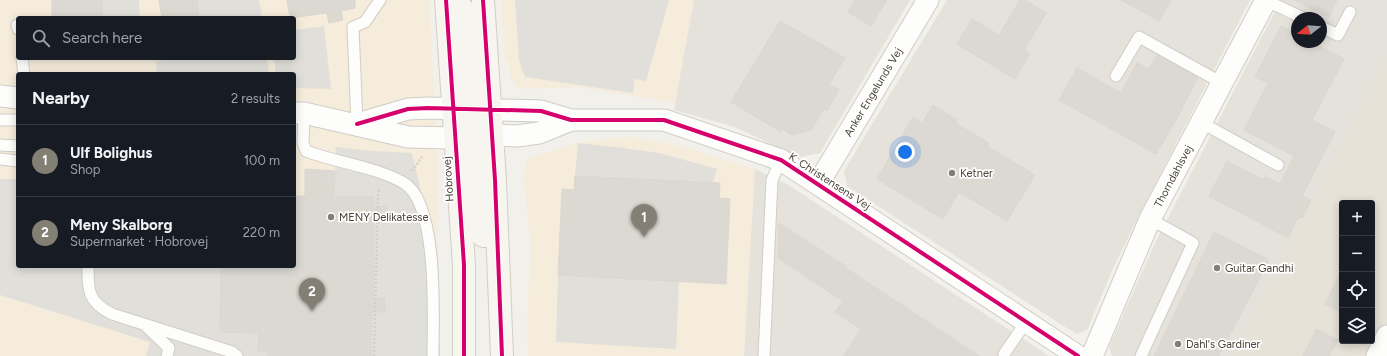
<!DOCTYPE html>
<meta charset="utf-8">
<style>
:root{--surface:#171b24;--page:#242831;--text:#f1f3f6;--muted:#9ea1a6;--line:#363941;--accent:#847f74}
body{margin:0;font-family:Figtree,sans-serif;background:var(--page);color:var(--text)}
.controls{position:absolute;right:12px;bottom:12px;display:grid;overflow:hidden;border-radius:4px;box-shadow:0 2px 10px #0003}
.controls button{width:36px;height:36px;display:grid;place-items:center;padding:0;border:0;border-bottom:1px solid var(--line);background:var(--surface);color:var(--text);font:20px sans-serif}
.compass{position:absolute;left:1291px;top:12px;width:36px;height:36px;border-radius:50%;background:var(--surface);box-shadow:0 2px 10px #0003;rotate:253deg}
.you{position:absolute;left:905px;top:152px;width:14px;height:14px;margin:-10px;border:3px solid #fff;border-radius:50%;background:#1a73e8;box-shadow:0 0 0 6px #1a73e833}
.badge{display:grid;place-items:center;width:26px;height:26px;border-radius:50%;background:var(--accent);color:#fff;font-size:13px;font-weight:700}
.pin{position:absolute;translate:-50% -33px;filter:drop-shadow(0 1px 2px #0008)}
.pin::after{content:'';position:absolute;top:21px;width:14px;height:12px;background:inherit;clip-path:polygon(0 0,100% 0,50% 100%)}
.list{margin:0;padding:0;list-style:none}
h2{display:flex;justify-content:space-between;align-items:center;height:52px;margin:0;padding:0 16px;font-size:17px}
h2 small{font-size:13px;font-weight:400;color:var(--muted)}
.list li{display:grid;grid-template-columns:26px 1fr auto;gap:12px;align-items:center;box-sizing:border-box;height:72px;padding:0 16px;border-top:1px solid var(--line)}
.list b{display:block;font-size:15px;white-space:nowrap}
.list p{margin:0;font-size:13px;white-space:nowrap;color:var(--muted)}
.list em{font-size:13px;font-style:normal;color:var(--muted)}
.icon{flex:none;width:22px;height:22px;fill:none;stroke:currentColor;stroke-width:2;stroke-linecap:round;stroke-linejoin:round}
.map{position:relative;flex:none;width:1387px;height:356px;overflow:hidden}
.search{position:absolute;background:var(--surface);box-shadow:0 2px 10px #0003;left:16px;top:16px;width:280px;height:44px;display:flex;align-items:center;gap:10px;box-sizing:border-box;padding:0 14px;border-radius:4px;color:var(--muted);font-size:15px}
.panel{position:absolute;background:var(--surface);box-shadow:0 2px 10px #0003;left:16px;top:72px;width:280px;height:196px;border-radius:4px}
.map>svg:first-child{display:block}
</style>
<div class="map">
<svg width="1387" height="356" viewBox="0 0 1387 356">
<rect width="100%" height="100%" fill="#f2f0ea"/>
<path fill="#e6e2d7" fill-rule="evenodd" d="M1387,53V356H1231ZM1342,203H1372V341H1342Z"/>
<path fill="#f5ecdc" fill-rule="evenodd" d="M0,0H429L437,146L439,356H0ZM18,18H294V58H18ZM18,74H294V266H18Z
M501,0H694L676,103L580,87L518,89L510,77L509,62H505Z
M624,136L645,139L680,146L755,169L744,356H528L527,327L531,244L523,176L527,159L578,143L602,139L623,138Z"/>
<path fill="#e5e1db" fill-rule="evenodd" d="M694,0H910L820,153L800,157L732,126L674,110Z
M947,0H1250L1140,213L1115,264L1087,330L1076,334L847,186L844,171Z
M1281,0H1387V57L1231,356H1112L1109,347L1155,243ZM1297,18H1321V42H1297Z
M755,169L787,184L1049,356H744Z"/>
<path fill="#e1dfda" d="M102,0H139L140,18H102Z
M197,0H259L262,18H199Z
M515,0H669L646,81L635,79L633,93L525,77L519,60Z
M324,26L331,89L294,88V74H276L274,58H294V30Z
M181,58H267L269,74H157L156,61Z
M578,143L624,148L659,153L717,169L713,183L575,176Z
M336,147L371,151L412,153L436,253L440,356H371L375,206L334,204Z
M0,179H18V266H221L220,331L269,333L259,337L258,352H268V356H146L150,342L0,295Z
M558,275L679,281L676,349L556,342Z"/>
<path fill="#dbd9d2" stroke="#dad7d0" d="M52,0H102V18H52Z
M159,0H197L199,18H162Z
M287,0H355V8L341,11L343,20L329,23L327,13L290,18Z
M855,0H887L871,26L848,12Z
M1020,0H1025L1046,13L1024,50L1030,54L1015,79L957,44L972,19L999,35Z
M1121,0H1171L1159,21Z
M1295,0H1337L1329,17Z
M780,21L845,58L829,84L839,90L827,111L824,109L811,130L792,135L783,129L781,132L731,102Z
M1281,26L1297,34V42H1312L1344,59L1312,120L1335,132L1302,196L1311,200L1303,217L1297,219L1288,238L1209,196L1227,161L1261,179L1267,177L1280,184L1294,156L1244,130L1268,83L1255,77Z
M1157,55L1198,78L1182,107L1183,108L1156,154L1059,100L1077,68L1121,93L1137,63L1149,69Z
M933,105L957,120L955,123L989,143L987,146L1035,175L1007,221L959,192L943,219L877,179L913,117L922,123Z
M305,169L335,171L334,197H374V206H387V220H374L373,298H385V312H372L371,356H268V352H258L259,333L220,332L221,266H294V196H305Z
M575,176L720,183L719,198L730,199L726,284L558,275L562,189L574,190Z
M779,223L847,267L846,268L979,356H843L861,329L835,312L843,301L778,258Z
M1214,232L1269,260L1219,356H1154Z
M1342,270V313L1325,304Z
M1316,329L1338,340L1329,356H1303Z"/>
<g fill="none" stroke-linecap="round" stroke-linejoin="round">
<defs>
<path id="lane" d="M1265,0L1303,18
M17,25L18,29
M1321,27L1338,35L1350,12
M22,58L24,74
M1116,76L1139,37L1222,83
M304,113L303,143L306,151C337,163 374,166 404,183C439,204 433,319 433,356
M0,120H18
M1202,123L1278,165
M357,124L353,27L365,22L380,0
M0,145L18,146
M0,159L18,161
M88,266C88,291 88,302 112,314L232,352L237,356
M147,327L169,348L167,356
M1004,354L1026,322
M764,356L772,180L781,160
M1141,356L1193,243L1150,219"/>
<path id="street" d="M0,96L18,98
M294,113H304L408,137L454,138L476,134L517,136L539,133L571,120
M357,124L408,109L428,108L541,111L571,120H664L781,160L1078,356
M818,184L928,0
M1092,356L1150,219L1266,0
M1377,356L1387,336"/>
<path id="secondary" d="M446,0L464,265V356
M483,0L495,180L502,356
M462,8L470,109L486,127
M453,109L476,134L483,236"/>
</defs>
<use href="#lane" stroke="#d0cdc7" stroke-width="13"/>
<use href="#street" stroke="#d0cdc7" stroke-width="23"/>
<use href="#secondary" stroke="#d2cec1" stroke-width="24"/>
<path stroke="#d2d0ca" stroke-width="2.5" stroke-dasharray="2 2" stroke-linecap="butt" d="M412,171L422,157
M374,356L378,194L380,188"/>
<use href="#lane" stroke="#fdfdfc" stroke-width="11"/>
<use href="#street" stroke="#fdfdfc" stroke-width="21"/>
<use href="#secondary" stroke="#f7f5ef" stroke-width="22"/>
<defs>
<path id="cycleway" d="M446,0L464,265V356
M483,0L495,180L502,356
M357,124L408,109L428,108L541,111L571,120H664L781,160L1078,356"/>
</defs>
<use href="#cycleway" stroke="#fff" stroke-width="6"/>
<use href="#cycleway" stroke="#d6006c" stroke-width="4"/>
</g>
<g fill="#847f74" stroke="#fff" stroke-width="1.5">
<circle cx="952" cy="173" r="4"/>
<circle cx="331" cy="217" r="4"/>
<circle cx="1217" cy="268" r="4"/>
<circle cx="1178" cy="344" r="4"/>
</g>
<g text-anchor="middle" stroke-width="3.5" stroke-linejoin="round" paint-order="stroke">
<g font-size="11" fill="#494235" stroke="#fff">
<text transform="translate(873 92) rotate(-59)" y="4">Anker Engelunds Vej</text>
<text transform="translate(1173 176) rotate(-62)" y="4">Thorndahlsvej</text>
<text transform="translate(448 179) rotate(-94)" y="4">Hobrovej</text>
<text transform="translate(830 181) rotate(33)" y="4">K. Christensens Vej</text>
</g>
<g font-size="11" fill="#494235" stroke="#fff" text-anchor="start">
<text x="960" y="177">Ketner</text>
<text x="339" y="221">MENY Delikatesse</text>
<text x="1225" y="272">Guitar Gandhi</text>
<text x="1186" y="348">Dahl's Gardiner</text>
</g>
</g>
</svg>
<div class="controls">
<button>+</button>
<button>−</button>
<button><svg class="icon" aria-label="locate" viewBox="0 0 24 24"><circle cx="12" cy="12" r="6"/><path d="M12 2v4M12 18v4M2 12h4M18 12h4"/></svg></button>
<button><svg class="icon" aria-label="layers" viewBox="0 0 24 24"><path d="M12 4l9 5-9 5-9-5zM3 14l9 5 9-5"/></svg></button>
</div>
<svg class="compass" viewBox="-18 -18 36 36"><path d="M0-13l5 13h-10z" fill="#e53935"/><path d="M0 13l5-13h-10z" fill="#9ea1a6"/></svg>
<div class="you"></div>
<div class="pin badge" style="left:644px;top:237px">1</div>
<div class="pin badge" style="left:312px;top:311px">2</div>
<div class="search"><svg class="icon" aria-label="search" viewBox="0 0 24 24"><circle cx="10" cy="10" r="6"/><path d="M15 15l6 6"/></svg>Search here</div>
<section class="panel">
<h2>Nearby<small>2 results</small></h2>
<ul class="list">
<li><span class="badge">1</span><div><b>Ulf Bolighus</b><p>Shop</p></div><em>100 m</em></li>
<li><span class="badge">2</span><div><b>Meny Skalborg</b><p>Supermarket · Hobrovej</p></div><em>220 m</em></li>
</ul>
</section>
</div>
